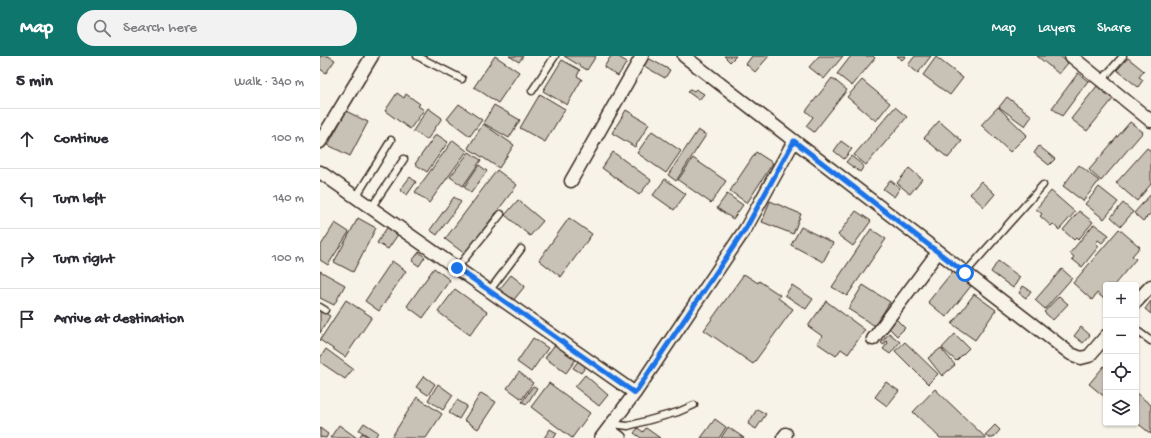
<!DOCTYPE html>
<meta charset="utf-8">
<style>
:root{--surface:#fff;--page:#f2f2f3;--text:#2b2b33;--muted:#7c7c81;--line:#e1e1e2;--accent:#0f766e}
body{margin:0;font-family:"Gochi Hand",sans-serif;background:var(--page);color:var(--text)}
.controls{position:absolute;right:12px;bottom:12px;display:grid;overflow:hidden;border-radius:4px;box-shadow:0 1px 3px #0004}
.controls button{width:36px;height:36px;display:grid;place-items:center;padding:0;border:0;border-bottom:1px solid var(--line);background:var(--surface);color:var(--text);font:20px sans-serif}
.stop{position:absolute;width:12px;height:12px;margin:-9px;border:3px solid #1a73e8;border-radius:50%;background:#fff}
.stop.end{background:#1a73e8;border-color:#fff;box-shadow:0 1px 4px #0008}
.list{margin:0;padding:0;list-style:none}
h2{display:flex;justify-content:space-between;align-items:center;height:52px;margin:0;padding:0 16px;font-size:17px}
h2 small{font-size:13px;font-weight:400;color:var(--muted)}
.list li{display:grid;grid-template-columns:26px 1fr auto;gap:12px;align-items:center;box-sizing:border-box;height:60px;padding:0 16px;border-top:1px solid var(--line)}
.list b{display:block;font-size:15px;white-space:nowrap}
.list em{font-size:13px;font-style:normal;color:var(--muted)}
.icon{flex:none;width:22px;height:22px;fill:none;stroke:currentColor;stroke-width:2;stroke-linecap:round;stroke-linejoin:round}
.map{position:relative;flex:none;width:831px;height:382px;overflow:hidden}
header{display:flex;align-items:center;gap:24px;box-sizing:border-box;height:56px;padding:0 20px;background:var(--accent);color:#fff}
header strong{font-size:19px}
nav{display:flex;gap:22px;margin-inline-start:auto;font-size:14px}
.search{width:280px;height:36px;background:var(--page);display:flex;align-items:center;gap:10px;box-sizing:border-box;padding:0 14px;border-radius:22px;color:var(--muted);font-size:15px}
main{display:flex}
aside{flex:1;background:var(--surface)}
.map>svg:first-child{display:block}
</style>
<header>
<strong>Map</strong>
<div class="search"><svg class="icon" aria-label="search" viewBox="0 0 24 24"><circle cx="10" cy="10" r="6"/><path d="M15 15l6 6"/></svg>Search here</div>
<nav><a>Map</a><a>Layers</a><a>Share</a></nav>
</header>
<main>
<aside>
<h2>5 min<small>Walk · 340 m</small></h2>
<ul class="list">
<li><svg class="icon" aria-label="ahead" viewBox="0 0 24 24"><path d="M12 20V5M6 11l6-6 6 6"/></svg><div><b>Continue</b></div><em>100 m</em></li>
<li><svg class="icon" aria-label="left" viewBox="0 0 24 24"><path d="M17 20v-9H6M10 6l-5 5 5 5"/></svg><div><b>Turn left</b></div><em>140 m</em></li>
<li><svg class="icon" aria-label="right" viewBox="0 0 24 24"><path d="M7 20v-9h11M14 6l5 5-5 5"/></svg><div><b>Turn right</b></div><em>100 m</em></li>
<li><svg class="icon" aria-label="arrive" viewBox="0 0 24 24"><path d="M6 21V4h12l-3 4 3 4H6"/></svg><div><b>Arrive at destination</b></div></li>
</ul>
</aside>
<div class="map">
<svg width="831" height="382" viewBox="0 0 831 382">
<rect width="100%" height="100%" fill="#f7f3e8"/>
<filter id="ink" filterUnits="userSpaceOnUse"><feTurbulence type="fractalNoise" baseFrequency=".025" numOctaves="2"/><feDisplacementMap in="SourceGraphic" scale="8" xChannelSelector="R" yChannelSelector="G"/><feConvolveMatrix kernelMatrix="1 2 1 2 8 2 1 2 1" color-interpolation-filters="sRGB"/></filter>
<g filter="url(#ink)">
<path fill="#c8c1b6" stroke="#3b2a1e" d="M0,0H8L15,4L6,17L0,13Z
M175,0L199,16L178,47L154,31Z
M189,0H203L199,6Z
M244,0H276L267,14Z
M291,0H297L307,6L298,20L284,11Z
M404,0H416L410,6Z
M432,0H449L435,16L426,8Z
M499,0H523L504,23L489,11Z
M531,0H553L555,2L532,30L517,18Z
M577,0H586L582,4Z
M595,0H611L598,17L588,9Z
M717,0H740L748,7L739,18Z
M616,1L643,22L630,39L603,19Z
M328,2L350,14L345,22L324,10Z
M808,2L824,15L819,21L823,24L818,31L797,14Z
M242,4L260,14L257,20L262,23L247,49L223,35Z
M758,17L768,25L742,60L732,52Z
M512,22L527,34L494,76L486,70L493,61L486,55Z
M542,24L570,47L556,65L527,41Z
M777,30L793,43L767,75L751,63Z
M370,33L374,35L376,33L384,38L379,44L368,36Z
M77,37L84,42L86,38L100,48L98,50L104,54L90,73L65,55Z
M220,38L245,53L225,86L200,72Z
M687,41L712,60L705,70L679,51Z
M139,48L162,64L150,80L127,63Z
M174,49L200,64L189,82L163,67Z
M575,51L587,61L546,109L534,99Z
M678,51L707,79L690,96L661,69Z
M108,52L122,62L107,84L93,75Z
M306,54L329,68L315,91L292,77Z
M26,55L48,66L30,100L8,89Z
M619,65L642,85L628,102L604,82Z
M810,66L823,76L781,125L769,114Z
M163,68L194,89L179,112L148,92Z
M378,74L386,79L356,125L348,119Z
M332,75L361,95L346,117L317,97Z
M116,78L128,86L107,116L95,108Z
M133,84L147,95L109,147L95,136Z
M521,85L532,93L524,103L514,95Z
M719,90L735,103L729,109L714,97Z
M827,92L831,95V128L817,145L796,127Z
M149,96L161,104L143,130L130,121Z
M293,96L331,124L319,139L282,112Z
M436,96L453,107L427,147L410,135Z
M531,100L544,110L540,116L526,106Z
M373,102L406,125L391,147L358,124Z
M159,109L167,115L151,137L144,131Z
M759,109L779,125L763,145L743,130Z
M589,112L602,123L590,138L577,127Z
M177,114L197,129L145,198L125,183Z
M90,121L96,126L87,139L80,134Z
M345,123L366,138L354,154L333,139Z
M570,124L580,132L574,141L563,133Z
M661,125L675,138L664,151L650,138Z
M779,131L798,146L784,163L765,148Z
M731,135L755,156L739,174L733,168L731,170L720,160L722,158L716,153Z
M407,138L423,149L413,163L397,152Z
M831,138V157L823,165L814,157Z
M134,141L141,146L117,179L110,174Z
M198,144L223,165L210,180L185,159Z
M450,145L481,158L473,178L442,166Z
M803,147L813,156L801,170L791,161Z
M536,155L551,165L533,190L518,179Z
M759,155L773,166L758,184L756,182L754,184L743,174Z
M38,162L56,172L33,216L14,206Z
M249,162L272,178L241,221L219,204Z
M15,167L29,176L8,209L0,204V191Z
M774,168L789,179L782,187L778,184L776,187L779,190L762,211L752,203L754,201L750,197Z
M68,170L79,177L68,193L57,187Z
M481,171L513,187L503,206L471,189Z
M551,173L566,183L527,240L512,231Z
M799,173L820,191L812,200L816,203L794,229H786V239L783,242L777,237L772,244L753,227Z
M99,196L105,201L99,210L92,205Z
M72,205L86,215L59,255L45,245Z
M678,205L700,221L693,232L671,216Z
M114,212L130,224L103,262L87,250Z
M742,213L752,222L725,253L715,244Z
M0,215L25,229L14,249L0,242Z
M633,215L651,230L626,261L608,246Z
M424,218L438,227L439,225L460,239L458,242L473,253L433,308L384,274Z
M191,219L205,230L192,246L178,235Z
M472,229L493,243L486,253L465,239Z
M543,229L570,246L555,270L528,253Z
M703,230L711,235L706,242L699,237Z
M135,233L167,256L150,279L118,256Z
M654,238L676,254L655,284L632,268Z
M739,240L748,248L733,264L724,256Z
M26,244L52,261L25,301L0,284Z
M506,245L545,274L528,298L521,293L516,300L497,287L502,280L488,270Z
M831,245V258L825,253Z
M0,254L10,260L0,277Z
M576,263L585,272L577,280L568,271Z
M761,271L770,279L763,287L754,280Z
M569,277L580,286L570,298L563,293L568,287L566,285L564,289L561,287Z
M635,278L649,292L636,305L622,292Z
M213,282L228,292L211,316L197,306Z
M585,286L618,318L608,328L575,295Z
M236,287L257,302L246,317L225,302Z
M621,292L635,309L622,320L608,302Z
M6,293L33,313L25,323L0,306V302Z
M259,304L267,309L261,317L253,312Z
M784,310L786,311V342L769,328Z
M199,316L213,327L202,343L187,332Z
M265,319L288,339L279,350L255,331Z
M104,320L115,328L108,339L96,331Z
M566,326L579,335L567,350L555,341Z
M229,327L270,357L252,382L211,351Z
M118,328L133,339L123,354L108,344Z
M213,330L217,332L207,348L202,346Z
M615,333L666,382H620L593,356Z
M161,337L176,346L158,373L144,364Z
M816,337L831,349V378L816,366Z
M97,341L122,358L106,382H71Z
M137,344L147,350L139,363L129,357Z
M437,353L446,358L436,373L428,368Z
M395,363L406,371L399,382H381Z
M44,367L58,376L55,382H51L39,374Z
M19,369L37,382H10Z
M675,369L680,374L673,382H669L665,379Z
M408,371L424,382H401Z
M0,372L8,378L6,382L0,381Z
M318,372L323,376L326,372L340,382H321L314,377Z
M230,373L237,377L234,382H224Z
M42,377L48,381L47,382H39Z"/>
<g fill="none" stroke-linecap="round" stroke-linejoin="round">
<defs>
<path id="service" d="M97,0L142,23
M782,24L803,0
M212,35L235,0
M36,141L71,84
M51,152L84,103
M137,212L181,158
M645,217L723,129
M170,234L201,193
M0,251L5,254
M816,274L831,285
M291,368L308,370L358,356L374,349"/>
<path id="minor" d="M364,0L751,298L761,302L769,300L786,280
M751,0L831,65
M0,86L52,0
M0,116L315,337
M251,125L322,0
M816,246L831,230
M553,283L618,196
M288,373L300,382
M281,382L315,337L426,172L474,85
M463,382L466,378"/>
</defs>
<use href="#service" stroke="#3b2a1e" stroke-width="9"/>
<use href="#minor" stroke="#3b2a1e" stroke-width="15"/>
<use href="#service" stroke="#f7f3e8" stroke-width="6"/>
<use href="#minor" stroke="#f7f3e8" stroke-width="12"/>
</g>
</g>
<g fill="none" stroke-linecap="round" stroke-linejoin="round" filter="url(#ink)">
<path stroke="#1a73e8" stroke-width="5" d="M137,212L315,337L426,172L474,85L645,217"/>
</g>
</svg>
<div class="controls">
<button>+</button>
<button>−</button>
<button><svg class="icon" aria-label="locate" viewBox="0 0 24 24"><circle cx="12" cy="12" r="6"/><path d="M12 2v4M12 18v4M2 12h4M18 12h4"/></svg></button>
<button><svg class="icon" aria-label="layers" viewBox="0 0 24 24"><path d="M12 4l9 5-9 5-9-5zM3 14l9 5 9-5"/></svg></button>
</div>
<div class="stop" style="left:645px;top:217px"></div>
<div class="stop end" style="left:137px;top:212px"></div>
</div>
</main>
